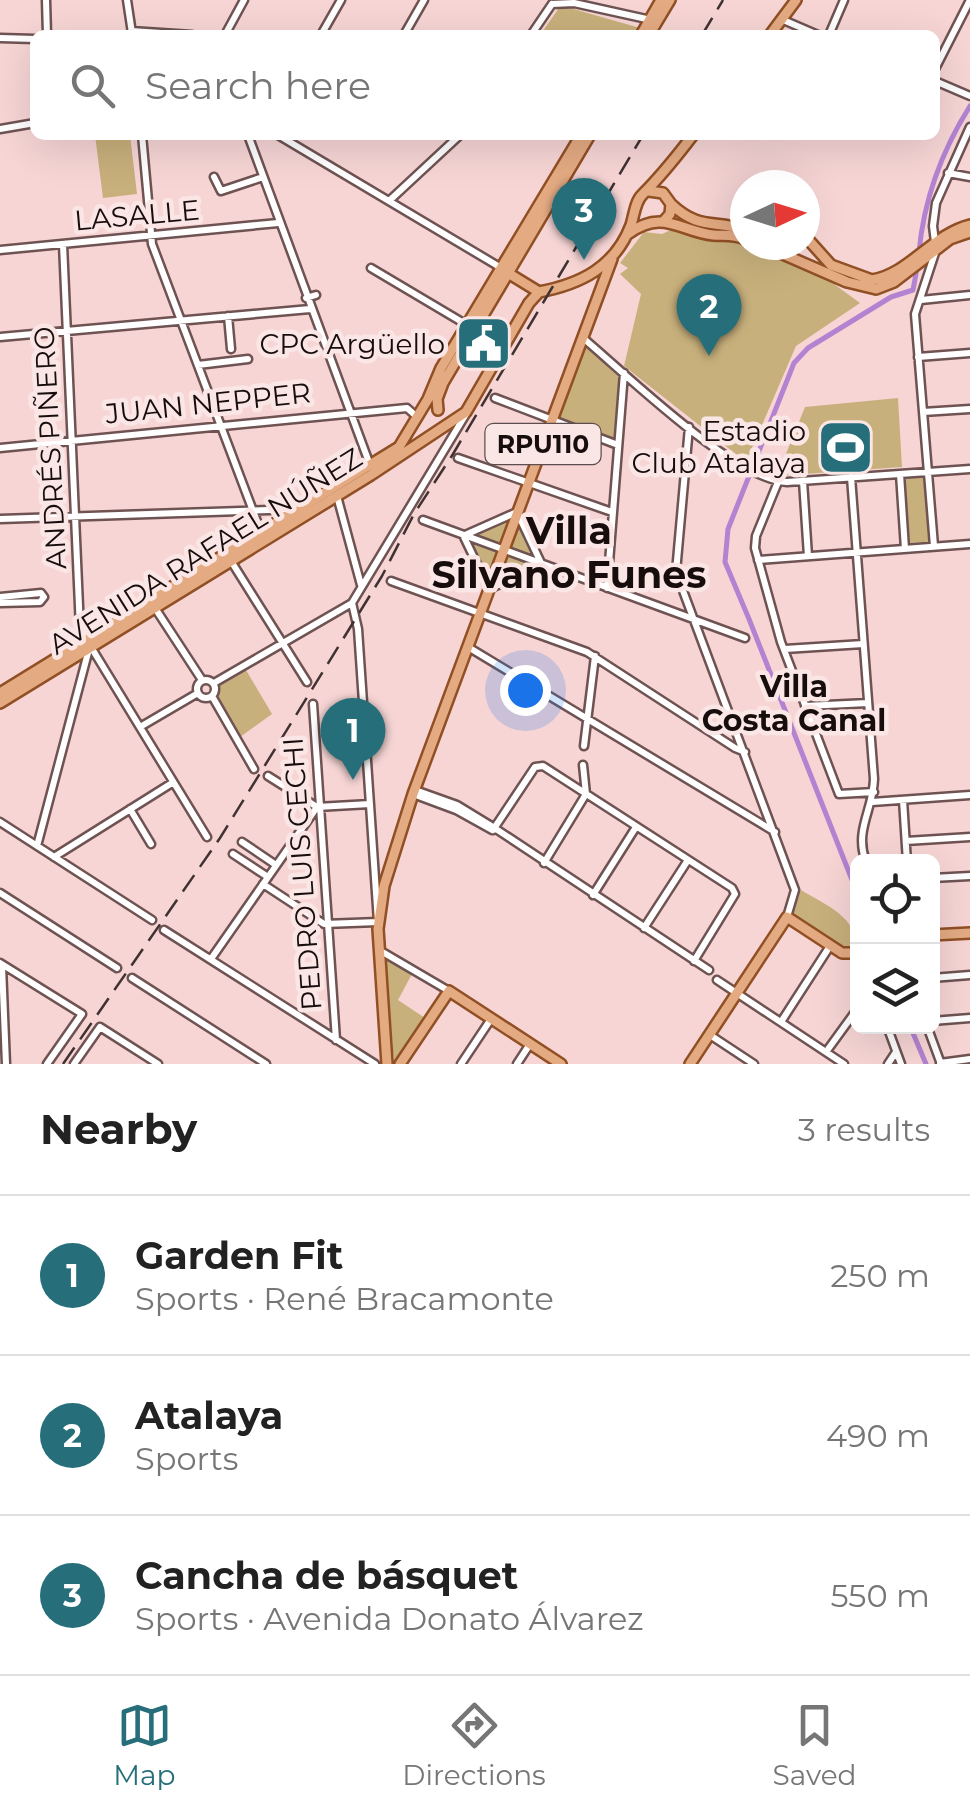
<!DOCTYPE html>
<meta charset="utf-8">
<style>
:root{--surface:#fff;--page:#f2f2f2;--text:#222;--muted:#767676;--line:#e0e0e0;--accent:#266e7a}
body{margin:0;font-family:Montserrat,sans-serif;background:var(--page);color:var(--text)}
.controls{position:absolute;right:30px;bottom:30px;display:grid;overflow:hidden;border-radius:15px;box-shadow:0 10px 40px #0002}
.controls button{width:90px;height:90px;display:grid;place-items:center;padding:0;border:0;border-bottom:2px solid var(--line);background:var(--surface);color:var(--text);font:50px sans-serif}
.compass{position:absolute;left:730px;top:170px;width:90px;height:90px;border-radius:50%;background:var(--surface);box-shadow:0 10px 40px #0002;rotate:86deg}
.you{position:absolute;left:525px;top:690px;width:35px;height:35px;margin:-25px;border:8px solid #fff;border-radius:50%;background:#1a73e8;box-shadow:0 0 0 15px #1a73e833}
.badge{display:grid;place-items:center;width:65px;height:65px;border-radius:50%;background:var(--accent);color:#fff;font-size:32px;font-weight:700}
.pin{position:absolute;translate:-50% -82px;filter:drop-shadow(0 2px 5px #0008)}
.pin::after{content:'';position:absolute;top:52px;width:35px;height:30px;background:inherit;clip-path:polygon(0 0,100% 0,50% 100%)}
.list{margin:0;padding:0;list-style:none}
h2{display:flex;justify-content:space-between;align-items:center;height:130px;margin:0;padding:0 40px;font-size:42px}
h2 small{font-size:32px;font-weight:400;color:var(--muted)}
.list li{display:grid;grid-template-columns:65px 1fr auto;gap:30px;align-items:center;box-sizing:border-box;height:160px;padding:0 40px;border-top:2px solid var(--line)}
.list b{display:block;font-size:38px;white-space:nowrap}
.list p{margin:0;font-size:32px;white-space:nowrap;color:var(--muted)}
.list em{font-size:32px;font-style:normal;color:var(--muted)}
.icon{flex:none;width:55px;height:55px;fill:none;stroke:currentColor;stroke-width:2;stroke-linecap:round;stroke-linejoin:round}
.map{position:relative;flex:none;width:970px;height:1064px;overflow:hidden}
.search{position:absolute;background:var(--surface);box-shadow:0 10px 40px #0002;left:30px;right:30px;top:30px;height:110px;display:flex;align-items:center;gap:25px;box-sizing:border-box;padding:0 35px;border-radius:15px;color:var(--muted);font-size:38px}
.sheet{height:610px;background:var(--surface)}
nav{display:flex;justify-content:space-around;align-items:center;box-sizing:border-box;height:140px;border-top:2px solid var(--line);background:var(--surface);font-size:28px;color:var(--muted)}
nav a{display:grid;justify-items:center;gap:5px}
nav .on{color:var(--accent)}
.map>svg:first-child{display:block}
</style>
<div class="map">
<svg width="970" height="1064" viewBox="0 0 970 1064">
<rect width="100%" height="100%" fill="#f7d5d5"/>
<path fill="#c8b07c" d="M559,8H570L640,28L636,35H540Z
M95,135H130L137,194L103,198Z
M673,229L713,241L738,239L745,245H752L823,276L860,303L796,346L746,462L624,366L641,294L620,274L628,268L620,263L644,232L662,234Z
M585,344L621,373L616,439L558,418Z
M898,398L902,467L777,476L805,407Z
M926,474L931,542L907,543L902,475Z
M516,516L539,563L492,585L467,539Z
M246,670L272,714L240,737L217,698L219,685Z
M801,890C827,906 857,916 857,950L839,949L791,915Z
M385,956L412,974L398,1000L425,1018L394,1063Z"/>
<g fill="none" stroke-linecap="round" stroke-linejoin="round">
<path stroke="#b383d1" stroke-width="5" d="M919,252C924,198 941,152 970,106
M858,895L749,619L725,562L728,529L794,363L808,348L891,297L913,290L918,263
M910,1026L926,1064"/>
<defs>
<path id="minor" d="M46,0L47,35
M127,0L132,33
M552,4L574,3L651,20
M781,19L818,35
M131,31L192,35
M225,35L244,0
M321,35L341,0
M404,35L424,0
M531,35L552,4
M829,35L844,0
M0,38L35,39
M935,69L970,0
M935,81L970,96
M0,129L35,123
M142,135L152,244L261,532
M248,135L370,465
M278,135L503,269
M948,173L970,177
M214,177L221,191L263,177
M389,201L460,135
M63,244L80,629L207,837
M0,250L278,223
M371,268L467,325
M306,298L316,295
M921,300L970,295
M228,316L231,349
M0,337L310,309
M583,338C627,375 733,479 787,482L970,469
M918,357L970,353
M198,365L248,359
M495,398L618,445
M923,412L970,409
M689,427L676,572L795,890L787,917
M0,448L407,408L416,416
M458,458L612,512
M900,474L905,549
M851,477L874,779C873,811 854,830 866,862
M803,481L808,556
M778,482L756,536L755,548L781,642L839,794L874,792
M337,496L361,585
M0,519L298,509
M423,520L745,638
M465,535L517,512L542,565
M464,537L489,589L542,565
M934,546L915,314L936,250L933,226L936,203L970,127
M758,560L970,544
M231,561L307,682
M391,581L587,652L735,748L745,752
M607,588L624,373
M0,597L41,593L44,597L40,602L0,603
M155,608L202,680
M468,647L775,832
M785,649L863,644
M197 689a9 9 0 1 1 18 0a9 9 0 1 1-18 0Z
M214,683L352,603
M212,696L254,769
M313,704L336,1040
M805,706L868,703
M140,727L198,693
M584,746L595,656
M268,776L317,807L370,804
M415,790L457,805L493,827L709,970
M413,794L456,810L492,830
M903,800L907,862
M872,802L970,795
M130,809L151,844
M0,822L152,920
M493,830L535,767L543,766L732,888L735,894L694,961
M906,841L970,837
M242,842L276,865
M37,846L89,649
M233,854L268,877
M54,857L172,783
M544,863L586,794L583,765
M932,878L970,876
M263,884L324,924L378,922L358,629L352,603L466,414
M0,893L117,968
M593,895L636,827
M644,928L688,860
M164,930L375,1064
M379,950L449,991
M211,959L317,807
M0,963L82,1014L47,1064
M2,966L6,1064
M132,978L266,1064
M932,978L970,975
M717,980L844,1064
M932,1021L970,1018
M781,1022L830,946
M887,1026L901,1064
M927,1026L941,1064
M710,1035L754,1064
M826,1052L858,1008
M940,1063L970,1059
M74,1064L100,1027L158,1064
M461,1064L491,1019
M517,1064L530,1044
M888,1064L896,1052"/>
<path id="major" d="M641,35L661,0
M649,35L670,0
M770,35L796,0
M649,191L663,193L671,204L670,214L663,222
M671,204C700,231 714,219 745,230
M628,234C663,208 681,232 713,235C725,236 733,234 745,239
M805,236L831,265L872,280C909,274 933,234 970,225
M762,245L847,282L876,289L894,282L950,239L970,232
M508,273L539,292
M539,292C581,284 615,267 631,225C634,216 635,202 642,195C660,177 677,156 693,135
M438,410L437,399L443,383L590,135
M0,693L399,447L428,399L441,368L581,135
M0,703L371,475L466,412L529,303L539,292
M932,935L970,933
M387,1064L378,929L384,886L413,794L612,259
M400,1064L449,991L561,1064
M690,1064L787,917L842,953H858"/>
</defs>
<use href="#minor" stroke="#6f5353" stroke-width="11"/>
<use href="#major" stroke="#914f24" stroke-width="14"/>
<use href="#minor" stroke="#fff" stroke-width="6"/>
<use href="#major" stroke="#e4ab83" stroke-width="9"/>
<path stroke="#413232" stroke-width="2.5" stroke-dasharray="20 10" stroke-linecap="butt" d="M702,35L723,0
M63,1064L220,838L382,576L414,514L453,454L643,135"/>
</g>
<defs>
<symbol id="civic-square" viewBox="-11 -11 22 22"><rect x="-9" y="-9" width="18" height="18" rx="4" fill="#266e7a" stroke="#fbe6e6"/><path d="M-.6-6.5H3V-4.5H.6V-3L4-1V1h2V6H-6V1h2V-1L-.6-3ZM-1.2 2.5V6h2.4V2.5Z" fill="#fff"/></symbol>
<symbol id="stadium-square" viewBox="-11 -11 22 22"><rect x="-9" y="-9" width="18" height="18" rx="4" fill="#266e7a" stroke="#fbe6e6"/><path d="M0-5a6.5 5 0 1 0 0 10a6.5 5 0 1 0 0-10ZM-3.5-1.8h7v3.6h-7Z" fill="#fff"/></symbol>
</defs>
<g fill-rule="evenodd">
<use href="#civic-square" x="452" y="312" width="63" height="63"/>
<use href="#stadium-square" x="814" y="416" width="63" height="63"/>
</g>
<g text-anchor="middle" stroke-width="9" stroke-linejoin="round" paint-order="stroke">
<rect fill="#fbe6e6" stroke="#5c4e4e" stroke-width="2.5" x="485.5" y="424" width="115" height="40" rx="8"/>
<g font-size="25" font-weight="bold" fill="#180d0d">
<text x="543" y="453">RPU110</text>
</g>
<g font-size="28" fill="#180d0d" stroke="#fbe6e6">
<text transform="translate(137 215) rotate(-5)" y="10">LASALLE</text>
<text transform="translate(208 403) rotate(-6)" y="10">JUAN NEPPER</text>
<text transform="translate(50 448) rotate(-93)" y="10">ANDRÉS PIÑERO</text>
<text transform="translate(205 551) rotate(-32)" y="10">AVENIDA RAFAEL NÚÑEZ</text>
<text transform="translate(302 874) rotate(-94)" y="10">PEDRO LUIS CECHI</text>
</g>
<g font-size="28" fill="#180d0d" stroke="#fbe6e6" text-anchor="end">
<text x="445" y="354">CPC Argüello</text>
<text x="806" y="441">Estadio<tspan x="806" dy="32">Club Atalaya</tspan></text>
</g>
<g font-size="30" font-weight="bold" fill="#180d0d" stroke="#fbe6e6">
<text x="794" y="697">Villa<tspan x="794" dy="34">Costa Canal</tspan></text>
</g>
<g font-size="38" font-weight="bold" fill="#180d0d" stroke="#fbe6e6">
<text x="569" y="544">Villa<tspan x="569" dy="44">Silvano Funes</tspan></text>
</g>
</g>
</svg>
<div class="controls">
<button><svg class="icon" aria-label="locate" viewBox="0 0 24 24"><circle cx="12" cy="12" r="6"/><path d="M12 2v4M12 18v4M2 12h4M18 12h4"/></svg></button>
<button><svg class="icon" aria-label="layers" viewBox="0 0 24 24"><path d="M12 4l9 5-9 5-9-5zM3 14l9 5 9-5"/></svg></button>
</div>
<svg class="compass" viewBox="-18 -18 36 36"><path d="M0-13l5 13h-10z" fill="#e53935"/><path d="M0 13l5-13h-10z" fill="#767676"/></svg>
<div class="you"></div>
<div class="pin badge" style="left:353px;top:780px">1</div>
<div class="pin badge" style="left:709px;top:356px">2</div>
<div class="pin badge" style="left:584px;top:260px">3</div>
<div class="search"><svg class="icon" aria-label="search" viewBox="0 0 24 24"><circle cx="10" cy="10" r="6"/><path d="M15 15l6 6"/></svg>Search here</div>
</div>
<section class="sheet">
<h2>Nearby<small>3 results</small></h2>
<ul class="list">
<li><span class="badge">1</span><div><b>Garden Fit</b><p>Sports · René Bracamonte</p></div><em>250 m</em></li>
<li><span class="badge">2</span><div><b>Atalaya</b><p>Sports</p></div><em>490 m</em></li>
<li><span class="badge">3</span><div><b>Cancha de básquet</b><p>Sports · Avenida Donato Álvarez</p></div><em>550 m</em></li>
</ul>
</section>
<nav>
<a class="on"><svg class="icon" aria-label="map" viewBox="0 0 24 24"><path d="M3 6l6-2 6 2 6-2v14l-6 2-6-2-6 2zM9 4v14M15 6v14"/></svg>Map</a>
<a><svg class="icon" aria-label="directions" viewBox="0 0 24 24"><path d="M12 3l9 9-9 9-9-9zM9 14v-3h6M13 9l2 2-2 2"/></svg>Directions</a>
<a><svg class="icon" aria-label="saved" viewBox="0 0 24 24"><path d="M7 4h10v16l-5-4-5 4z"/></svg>Saved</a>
</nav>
